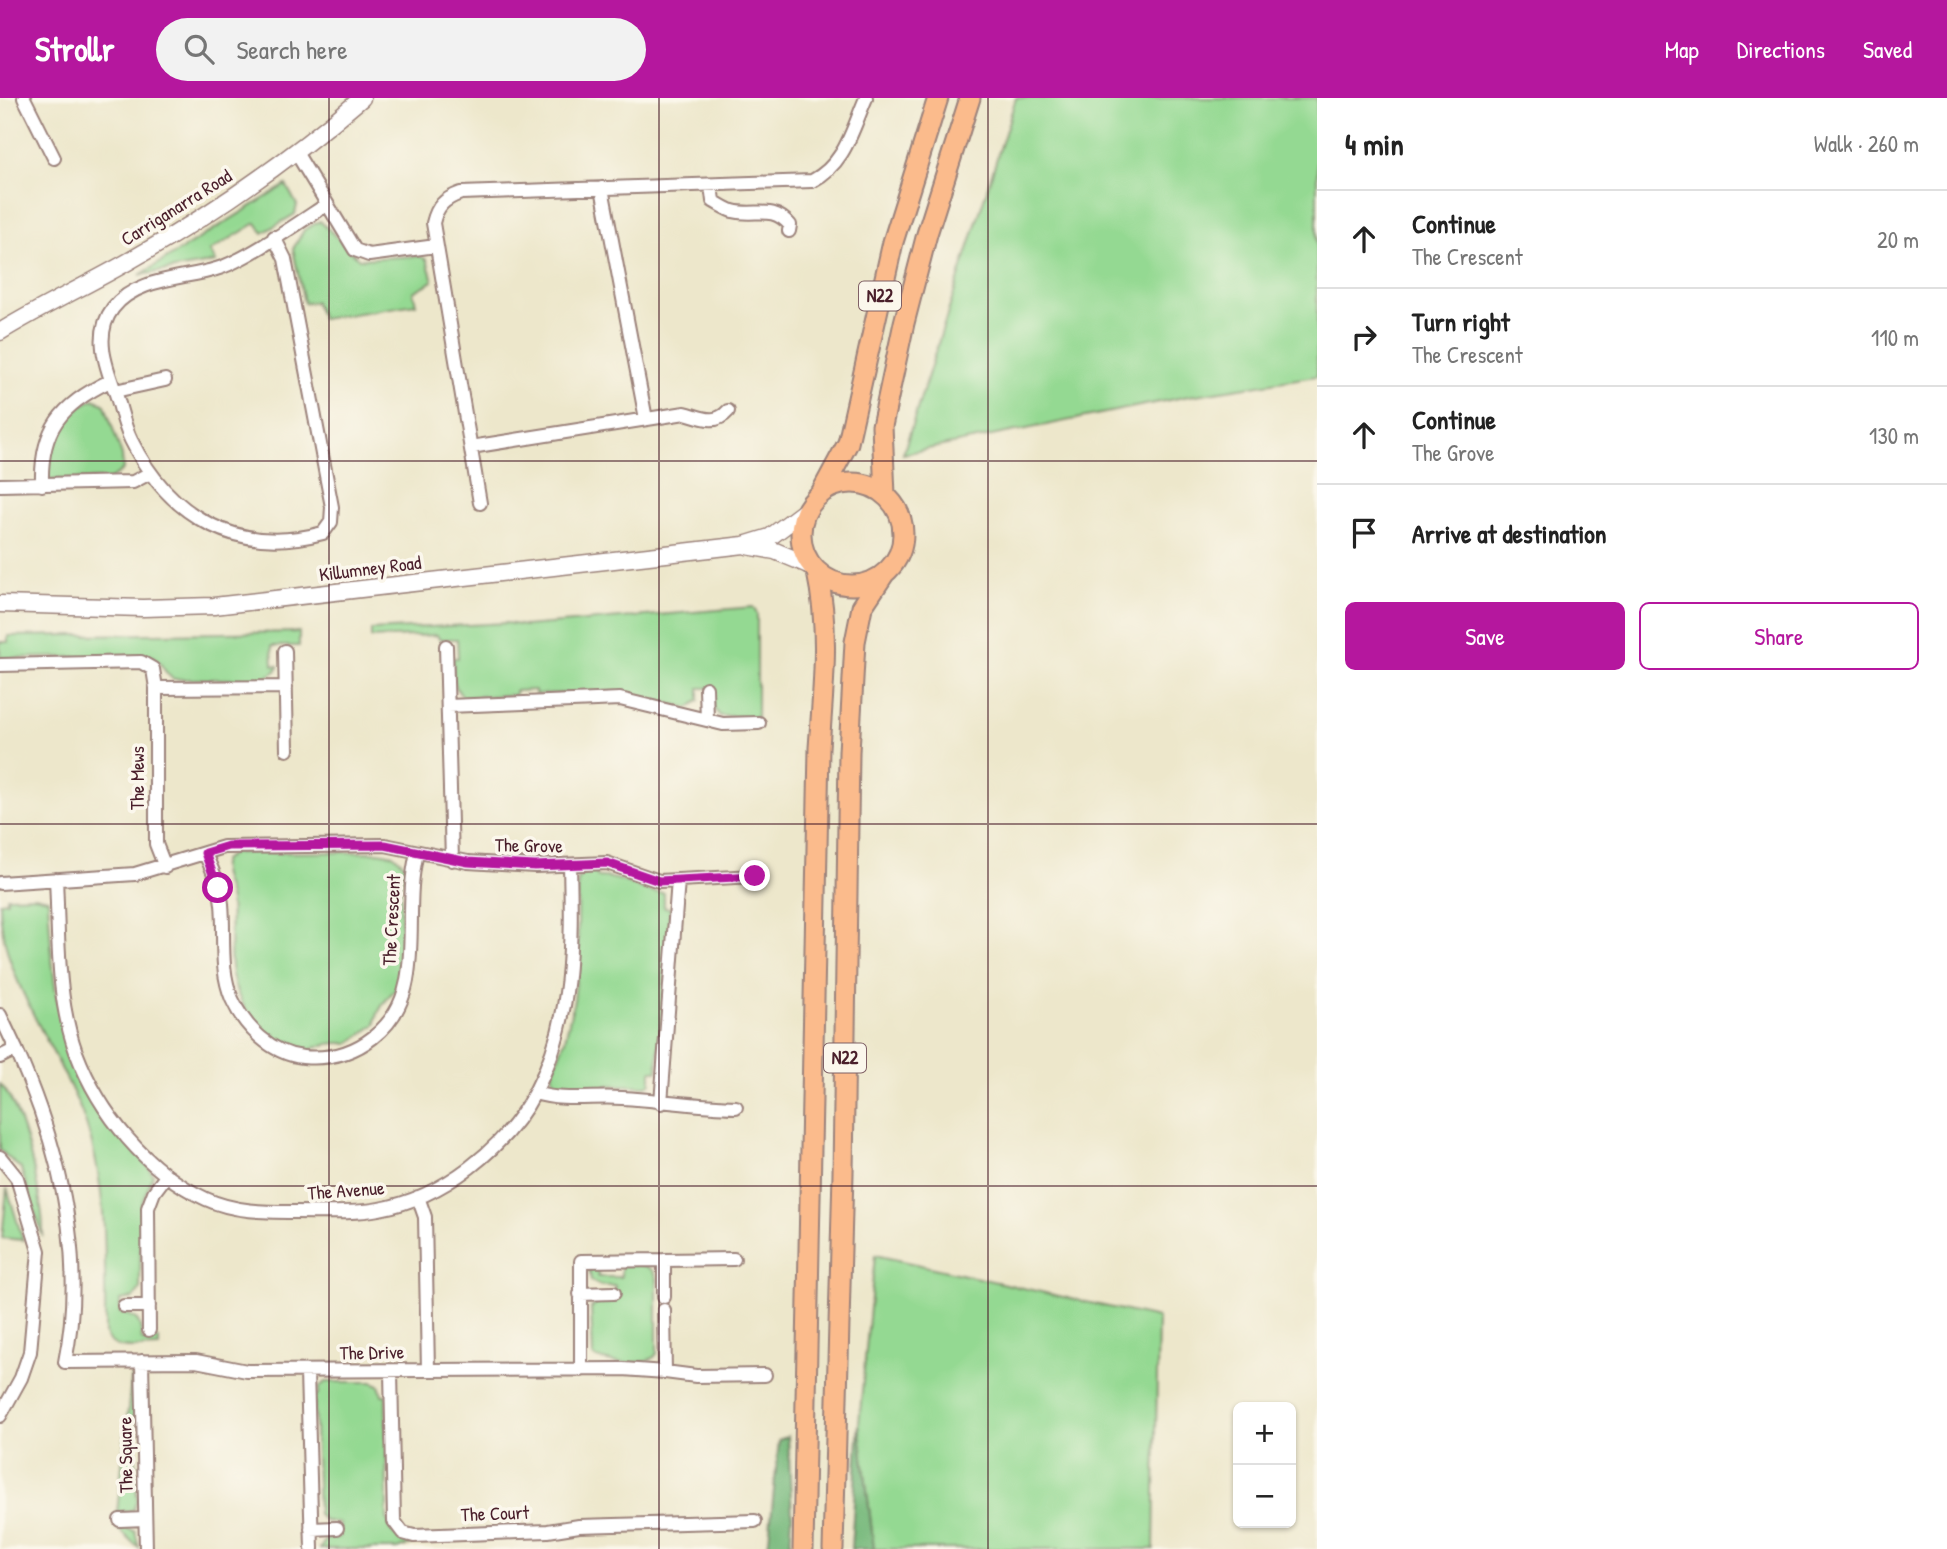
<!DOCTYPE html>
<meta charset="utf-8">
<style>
:root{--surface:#fff;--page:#f2f2f2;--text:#222;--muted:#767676;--line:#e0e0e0;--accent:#b5179e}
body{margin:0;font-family:"Patrick Hand",sans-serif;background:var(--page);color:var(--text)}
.controls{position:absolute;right:21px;bottom:21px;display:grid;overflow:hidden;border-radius:10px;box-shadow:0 2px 5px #0004}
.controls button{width:63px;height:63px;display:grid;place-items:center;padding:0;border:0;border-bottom:2px solid var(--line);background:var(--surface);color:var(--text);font:35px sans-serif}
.stop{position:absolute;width:21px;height:21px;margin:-16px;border:5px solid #b5179e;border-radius:50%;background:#fff}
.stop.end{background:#b5179e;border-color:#fff;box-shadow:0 2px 7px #0008}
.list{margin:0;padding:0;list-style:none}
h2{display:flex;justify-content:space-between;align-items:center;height:91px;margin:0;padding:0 28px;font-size:30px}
h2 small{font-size:23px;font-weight:400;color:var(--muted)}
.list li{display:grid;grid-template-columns:46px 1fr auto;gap:21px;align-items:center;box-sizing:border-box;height:98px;padding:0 28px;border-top:2px solid var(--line)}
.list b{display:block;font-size:26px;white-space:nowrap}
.list p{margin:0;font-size:23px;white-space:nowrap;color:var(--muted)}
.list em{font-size:23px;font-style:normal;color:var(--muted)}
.actions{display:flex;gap:14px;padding:21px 28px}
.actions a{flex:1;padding:16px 0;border:2px solid var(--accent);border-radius:10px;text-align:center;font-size:24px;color:var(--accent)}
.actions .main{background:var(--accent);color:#fff}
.icon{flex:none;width:38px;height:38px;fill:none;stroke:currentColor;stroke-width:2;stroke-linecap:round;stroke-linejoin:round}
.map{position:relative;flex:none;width:1317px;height:1451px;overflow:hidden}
header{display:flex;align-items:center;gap:42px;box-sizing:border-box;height:98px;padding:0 35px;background:var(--accent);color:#fff}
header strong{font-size:33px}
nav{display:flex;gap:38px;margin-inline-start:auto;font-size:24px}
.search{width:490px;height:63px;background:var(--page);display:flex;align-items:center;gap:18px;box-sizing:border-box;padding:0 24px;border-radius:38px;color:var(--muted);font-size:26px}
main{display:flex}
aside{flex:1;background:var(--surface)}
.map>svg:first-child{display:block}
</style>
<header>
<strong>Strollr</strong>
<div class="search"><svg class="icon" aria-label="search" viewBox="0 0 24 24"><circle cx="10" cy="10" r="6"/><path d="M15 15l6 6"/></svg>Search here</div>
<nav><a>Map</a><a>Directions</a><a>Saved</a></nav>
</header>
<main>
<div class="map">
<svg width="1317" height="1451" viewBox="0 0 1317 1451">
<rect width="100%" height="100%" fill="#fbf7ec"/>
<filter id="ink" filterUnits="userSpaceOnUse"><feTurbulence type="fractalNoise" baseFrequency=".0143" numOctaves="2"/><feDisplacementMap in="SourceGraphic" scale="14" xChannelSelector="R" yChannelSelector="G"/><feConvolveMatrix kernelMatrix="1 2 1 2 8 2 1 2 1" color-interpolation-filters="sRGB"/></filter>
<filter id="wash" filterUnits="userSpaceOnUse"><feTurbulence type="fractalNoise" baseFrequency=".00686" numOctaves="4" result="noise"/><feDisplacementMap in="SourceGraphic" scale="28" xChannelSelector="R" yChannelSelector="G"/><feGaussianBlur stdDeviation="1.57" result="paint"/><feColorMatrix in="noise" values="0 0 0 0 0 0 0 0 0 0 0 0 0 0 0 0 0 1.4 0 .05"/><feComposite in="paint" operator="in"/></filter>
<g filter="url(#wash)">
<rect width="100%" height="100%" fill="#ede7cb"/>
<path fill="#94d992" stroke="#6f7c5e" stroke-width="2" d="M1016,0H1317V278L1189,298L903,356Z
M286,87L297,107L295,116L263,135L256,125L210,153L216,164L140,177Z
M320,123L359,161L420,158L427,162L433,183L413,194L416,206L322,221L315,204L304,205L293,151L304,132Z
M94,301L105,307L122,358L123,371L111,381L50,382L45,379C46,347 64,314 94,301Z
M753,509L757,516V619L720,618L714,611L713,590H699V602L689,610L617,594L535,596V592L515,593V597L464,599C451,591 454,574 453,560H458L457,541H439L437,537L371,540V532L507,525L525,528Z
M299,534V548H272L273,567L278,568L277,572L264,581H173C163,575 162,562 151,558L0,560V544H8V538Z
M379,754L394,757L405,767L401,786V874L397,890C389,897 375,914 376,926L348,946C340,943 316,947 310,953C268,950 235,909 231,869C229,847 232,825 230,804C229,789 218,776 223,762L234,755Z
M588,773H596L597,779C627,778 636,794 664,795V809L670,810L657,973H651V985L647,988L606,987L605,992H562L555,986L552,976L565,942L574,902L578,866V782Z
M35,798L48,801C53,883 55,945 101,1016C114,1036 144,1056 153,1077L141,1107L140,1191L133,1200L120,1202V1215C139,1218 141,1224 142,1243L159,1241V1249C142,1249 112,1256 105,1236C105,1162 109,1085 82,1015C55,946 0,879 0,804L7,803V799Z
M0,986C22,1007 45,1106 43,1139L21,1071L0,1052Z
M7,1090L23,1142L2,1140Z
M875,1157L1158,1220L1154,1451H874L859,1325Z
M598,1167V1179H621V1167C636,1167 652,1164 657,1180V1255C650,1270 605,1266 593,1258L591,1210L599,1203L615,1202V1188H601L591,1183L589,1170Z
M132,1273L137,1402L133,1412L117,1415V1428L135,1433L139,1450L116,1429V1424Z
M326,1284H372L379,1287L382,1297H386L387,1421L393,1436L415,1445L398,1451H320L326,1441L340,1439L339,1425L325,1423L318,1416L314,1297H318L319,1289Z"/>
<path fill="#77b97c" stroke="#606c54" stroke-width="2" d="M859,1325L874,1451H851Z
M788,1338L792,1418L790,1451H768L779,1342Z"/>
</g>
<g filter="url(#ink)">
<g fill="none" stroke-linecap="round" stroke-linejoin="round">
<defs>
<path id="minor" d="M24,0L54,60
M297,56L355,152L369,157L436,148
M711,87L713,103C719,106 727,112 733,113C756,119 771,106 790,127L789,133
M602,90L646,321
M274,139L285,161L332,409L331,424L323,435C237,458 169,419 131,342C124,328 121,311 116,296C106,269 93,236 113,210C136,180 183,181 216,171C243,164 300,124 326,107
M115,293L165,282
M471,349L685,315C701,319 715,328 728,313
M0,387L133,384L150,375
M42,387C40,332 61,306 110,283
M480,405L433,125C437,108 444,101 461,95L812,83C845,66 852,32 866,0
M446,548L452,762
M285,553L287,652
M0,567L141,564L153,571L156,590
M706,590L707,622
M448,608L620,601L723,626L759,625
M205,756C212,771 220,788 222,806C225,837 219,871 232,901C244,928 271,956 303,959C356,964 401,930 408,876C414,835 407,795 417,755
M165,769L156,746V590L286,589
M56,781C59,838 56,899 76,954C99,1015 147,1074 206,1101C234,1114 265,1114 295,1114C323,1114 352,1116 379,1111C442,1100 506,1050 535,994C573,923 572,845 570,767
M0,785L135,776L224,749L385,747L468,764L535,768L607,765L659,783L755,778
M0,917L16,951L0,959
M16,951C59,1048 87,1157 65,1264L196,1263L247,1273L623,1271L665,1274L664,1212
M535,995C563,1004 593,998 622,1000C660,1002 697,1008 736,1009
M661,1005L678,782
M0,1059L17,1080L39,1153L30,1254L21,1280L0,1318
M418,1099L425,1119L428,1272
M664,1162L734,1161
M580,1196L614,1195
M124,1208H149
M149,1232L148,1110L154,1094L166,1078
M142,1263L146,1451
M581,1272V1163L664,1162V1199
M391,1273L394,1423L403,1435L414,1438L548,1433L579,1428L755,1423
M307,1274L312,1451
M665,1274L696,1278L765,1277
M120,1422L145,1421
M311,1431L337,1430"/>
<path id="tertiary" d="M0,234C42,208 88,187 131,162C214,115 290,62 362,0
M747,448L775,453L811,468
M0,506L143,510L214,508L744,447L770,439L806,412"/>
<path id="trunk" d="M801 436a51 51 0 1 1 102 0a51 51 0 1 1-102 0Z
M821,395L848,345L893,144L938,0
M885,397L882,328L904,225L927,136L970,0
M803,1451L819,650C823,590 830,533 817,474
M833,1451L843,1075L849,654L855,544L862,509L884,476"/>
</defs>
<use href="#minor" stroke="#9c837b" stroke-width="16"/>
<use href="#tertiary" stroke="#9c837b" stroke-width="19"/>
<use href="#trunk" stroke="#9c837b" stroke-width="23"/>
<use href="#minor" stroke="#fff" stroke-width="12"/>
<use href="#tertiary" stroke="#fff" stroke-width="16"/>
<use href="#trunk" stroke="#fbbb8c" stroke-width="19"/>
</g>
</g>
<g fill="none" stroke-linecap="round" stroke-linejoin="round" filter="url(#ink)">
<path stroke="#b5179e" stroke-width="9" d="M218,790L205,755L228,748L385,747L468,764L535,768L607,765L659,783L755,778"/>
</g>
<path fill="none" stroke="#4a1f2b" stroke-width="2" stroke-opacity="0.55" d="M329,0V1451M659,0V1451M988,0V1451M0,363H1317M0,726H1317M0,1088H1317"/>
<g text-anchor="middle" stroke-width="7" stroke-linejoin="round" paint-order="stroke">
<g fill="#fbf7ec" stroke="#7f6065" stroke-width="2">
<rect x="859" y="183.5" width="42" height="29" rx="5"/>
<rect x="824" y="945.5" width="42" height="29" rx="5"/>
</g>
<g font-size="18" font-weight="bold" fill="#4a1f2b">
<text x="880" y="204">N22</text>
<text x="845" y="966">N22</text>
</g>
<g font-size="19" fill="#4a1f2b" stroke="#fbf7ec">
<text transform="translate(176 109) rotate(-32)" y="7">Carriganarra Road</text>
<text transform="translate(370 470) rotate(-7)" y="7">Killumney Road</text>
<text transform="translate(137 680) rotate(-90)" y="7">The Mews</text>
<text transform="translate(529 747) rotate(1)" y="7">The Grove</text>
<text transform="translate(391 822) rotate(-87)" y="7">The Crescent</text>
<text transform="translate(346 1092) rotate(-4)" y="7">The Avenue</text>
<text transform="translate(372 1254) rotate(-1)" y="7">The Drive</text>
<text transform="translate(125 1357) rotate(-91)" y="7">The Square</text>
<text transform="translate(495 1415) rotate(-2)" y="7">The Court</text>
</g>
</g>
</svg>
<div class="controls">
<button>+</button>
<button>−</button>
</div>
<div class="stop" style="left:218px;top:790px"></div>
<div class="stop end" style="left:755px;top:778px"></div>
</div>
<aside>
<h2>4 min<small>Walk · 260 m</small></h2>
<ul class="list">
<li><svg class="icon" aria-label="ahead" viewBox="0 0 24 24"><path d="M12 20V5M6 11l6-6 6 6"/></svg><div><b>Continue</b><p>The Crescent</p></div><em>20 m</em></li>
<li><svg class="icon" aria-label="right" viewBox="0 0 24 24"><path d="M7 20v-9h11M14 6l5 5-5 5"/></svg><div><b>Turn right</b><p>The Crescent</p></div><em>110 m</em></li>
<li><svg class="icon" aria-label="ahead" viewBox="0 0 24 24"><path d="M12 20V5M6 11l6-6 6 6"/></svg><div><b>Continue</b><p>The Grove</p></div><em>130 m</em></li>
<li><svg class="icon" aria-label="arrive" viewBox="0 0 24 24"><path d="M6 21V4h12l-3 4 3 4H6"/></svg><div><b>Arrive at destination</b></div></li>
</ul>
<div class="actions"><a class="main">Save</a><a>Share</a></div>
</aside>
</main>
